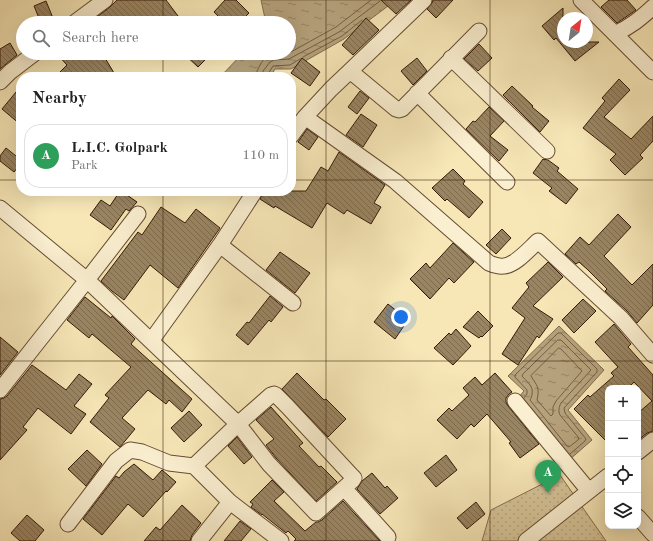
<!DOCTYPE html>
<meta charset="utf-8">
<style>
:root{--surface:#fff;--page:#f2f2f2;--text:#222;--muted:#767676;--line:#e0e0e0;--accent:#8f2418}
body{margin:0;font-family:"Old Standard TT",serif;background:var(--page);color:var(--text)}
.controls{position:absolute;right:12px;bottom:12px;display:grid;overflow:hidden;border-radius:8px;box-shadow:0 4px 16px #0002}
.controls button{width:36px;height:36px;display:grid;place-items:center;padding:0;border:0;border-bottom:1px solid var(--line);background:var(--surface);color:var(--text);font:20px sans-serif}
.compass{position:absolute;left:557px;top:12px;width:36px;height:36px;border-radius:50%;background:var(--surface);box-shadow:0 4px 16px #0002;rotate:30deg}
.you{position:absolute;left:401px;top:317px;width:14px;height:14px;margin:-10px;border:3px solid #fff;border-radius:50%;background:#1a73e8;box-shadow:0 0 0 6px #1a73e833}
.badge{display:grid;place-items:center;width:26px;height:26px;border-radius:50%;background:var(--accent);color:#fff;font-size:13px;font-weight:700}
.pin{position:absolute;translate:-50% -33px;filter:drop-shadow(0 1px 2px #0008)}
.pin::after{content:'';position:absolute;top:21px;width:14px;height:12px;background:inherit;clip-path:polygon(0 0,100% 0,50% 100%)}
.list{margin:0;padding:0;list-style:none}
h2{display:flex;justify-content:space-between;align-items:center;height:52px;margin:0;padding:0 16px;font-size:17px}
h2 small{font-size:13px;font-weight:400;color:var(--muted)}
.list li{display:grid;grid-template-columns:26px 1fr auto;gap:12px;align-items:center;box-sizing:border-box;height:64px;margin:0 8px 8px;padding:0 8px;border:1px solid var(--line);border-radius:16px}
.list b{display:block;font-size:15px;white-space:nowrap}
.list p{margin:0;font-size:13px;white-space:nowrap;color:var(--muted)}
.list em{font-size:13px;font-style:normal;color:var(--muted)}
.icon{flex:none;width:22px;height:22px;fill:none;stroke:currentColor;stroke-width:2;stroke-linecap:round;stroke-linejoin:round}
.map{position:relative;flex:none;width:653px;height:541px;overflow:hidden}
.search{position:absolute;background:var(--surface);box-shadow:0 4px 16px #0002;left:16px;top:16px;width:280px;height:44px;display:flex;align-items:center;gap:10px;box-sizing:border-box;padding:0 14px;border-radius:22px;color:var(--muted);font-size:15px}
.panel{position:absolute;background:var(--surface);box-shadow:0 4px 16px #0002;left:16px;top:72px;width:280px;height:124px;border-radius:16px}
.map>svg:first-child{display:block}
</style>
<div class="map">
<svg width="653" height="541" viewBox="0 0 653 541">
<defs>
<pattern id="park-dots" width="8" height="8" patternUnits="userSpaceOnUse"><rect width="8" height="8" fill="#d6c499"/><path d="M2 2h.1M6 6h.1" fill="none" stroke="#b8a882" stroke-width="1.8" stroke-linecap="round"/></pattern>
<pattern id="water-ripples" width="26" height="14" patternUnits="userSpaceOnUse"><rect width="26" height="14" fill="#b5a17b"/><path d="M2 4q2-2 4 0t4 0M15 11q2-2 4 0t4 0" fill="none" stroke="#948263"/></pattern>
<pattern id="building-back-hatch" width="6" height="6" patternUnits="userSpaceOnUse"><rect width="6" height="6" fill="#9a8562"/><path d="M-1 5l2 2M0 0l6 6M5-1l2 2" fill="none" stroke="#7e6c4f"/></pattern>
</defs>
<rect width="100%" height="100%" fill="#f7e7b7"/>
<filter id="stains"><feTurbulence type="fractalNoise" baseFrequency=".005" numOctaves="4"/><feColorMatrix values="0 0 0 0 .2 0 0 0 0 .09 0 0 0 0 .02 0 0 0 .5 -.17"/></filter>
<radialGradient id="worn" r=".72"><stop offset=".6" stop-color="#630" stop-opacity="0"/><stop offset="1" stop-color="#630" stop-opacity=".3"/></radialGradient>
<path fill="url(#park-dots)" stroke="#866f50" d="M560,475L606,541H482L491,510Z"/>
<path fill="url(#water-ripples)" stroke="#826b4c" d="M261,0H396L344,39L291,69H275L270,77H220L243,53H289V23H266Z
M559,326L604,370L568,410L592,440L568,461L517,399L524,391L508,376Z"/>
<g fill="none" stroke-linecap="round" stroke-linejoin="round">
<path stroke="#755e40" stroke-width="1" d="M289,53L336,27L371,0
M303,57L342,36L362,20
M256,77C256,72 258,69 260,65C268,51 276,56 288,53
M262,77L263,71L270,62L274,60L289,59L339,32L380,1
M267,77L268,74L273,66L290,65L300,59
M558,340H561L591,370L561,403C559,407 558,411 560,415L579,438L578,440L569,447L567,446L530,400C531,398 532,396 532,394C534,386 526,381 522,376L523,374Z
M559,348L561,349L582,371L556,401L553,407V414L551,416L537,400C540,387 537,386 531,376Z
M524,398L527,394V390L515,377V375L558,333H561L597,369V372L564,408L565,413L586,439L585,441L570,454"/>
</g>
<path fill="url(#building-back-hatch)" stroke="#351a06" d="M117,0H166L178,16L168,23H89L110,7Z
M225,0H236L249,13L239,23H225L214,12Z
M381,0H411L396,14Z
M433,0H453L436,18L427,9L432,3Z
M609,0H627L636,10L617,23L601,7Z
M46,1L55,23H41L34,6Z
M563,8V42H599L575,61L556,38L554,40L542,26Z
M366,18L379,30L353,55L342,45Z
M10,43L17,55L0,69V49Z
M479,44L492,58L478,71L464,59Z
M56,53H102L114,73L107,77H55L67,65Z
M183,53H212L198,67Z
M302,58L320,72L310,86L291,73Z
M417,58L427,71L413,85L401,71Z
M619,79L630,90L604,117L631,139L653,116V141L640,155L643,158L625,175L610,160L616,154L583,128L605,101L602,98Z
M21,86V125L2,109Z
M512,86L533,106L532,107L549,121L540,132L503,95Z
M360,91L369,98L357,114L348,107Z
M489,107L504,121L490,136L508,150L499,161L466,129L473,121L475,122Z
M361,114L377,125L363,147L346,135Z
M307,129L318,137L309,150L298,142Z
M6,148L21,160V163L14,172L0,161V156Z
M339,152L385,185L374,203L381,207L371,224L347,210L344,214L327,203L312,228L275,206L274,208L260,199L264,191H306L321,167L328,171Z
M543,159L548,160L559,168L557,171L578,189L566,204L549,191L552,188L533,173Z
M453,169L465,181L463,184L483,202L469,218L447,199L445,201L432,188Z
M120,191H121L137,202L129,211L126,209L111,230L90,215L101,200L110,206Z
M161,207L185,223L196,209L220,228L178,288L150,265L124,300L112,291L101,281L138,232L142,235Z
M618,214L631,227L604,256L632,285L653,264V305L637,323L627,311L605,291L607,289L588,270L579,262L576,264L565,254L580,237L589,245Z
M502,229L511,238L496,254L486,245Z
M453,243L474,262L454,283L449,278L430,299L410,279L426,263L430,268Z
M280,252L310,273L295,293L266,270Z
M548,262L563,277L533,306L553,319L539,338L537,336L518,365L502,354L525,318L512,308L529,287L526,283Z
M270,296L283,307L271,322L269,320L248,345L236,335L247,322L249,323Z
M85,297L111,318L112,316L135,339L131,344L192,399L182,412L169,400L166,404L148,390L122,418L135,429L120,447L90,422L109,398L105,395L131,367L92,334L89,338L67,320Z
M583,299L596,311L574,333L562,320Z
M388,304L408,320L395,339L374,322Z
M478,311L493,326L482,337L481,336L479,338L463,327Z
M614,324L631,344L628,347L653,375V431L647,433L638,440V413L652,401L634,382L628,388H608V443L574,409L588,395L590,397L614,376L611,373L618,367L595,342Z
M456,329L471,346L453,365L434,348L449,333L451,335Z
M0,337L18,352L0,375Z
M32,365L66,390L79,374L92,384L74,406L86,414L71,434L38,408L23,427L27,430L0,460V399L4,398L7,396Z
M297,373L324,400L326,399L346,419L328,437L282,389Z
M495,373L512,392L509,394L506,398V402L508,406L539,444L520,458L509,443L511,442L487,414L474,427L471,424L457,439L437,420L449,408L452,411L469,395L463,388L475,377L482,385Z
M271,407L303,443L299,446L319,467L321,466L337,482L316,501L276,458L266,445L274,439L256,420Z
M189,411L202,425L184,442L171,428Z
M237,437L252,457L244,464L228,446Z
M87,450L102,464L86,486L68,469Z
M446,455L457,470L436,487L424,473Z
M134,464L153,480L162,470L176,482L167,492L166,491L143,517L128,504L102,535L83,519L116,476L119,478L124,472Z
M372,473L385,488L387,486L398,498L380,514L357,489L362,481Z
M272,480L284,492L274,501L305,531L316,522H318L322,520L343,501L380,541H294L296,539L288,531L286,533L262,514V515L251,507L253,504L250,502Z
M476,502L485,514L467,529L457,518Z
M182,505L201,523L192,535L190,541H144L156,527L160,530Z
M27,515L44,530L35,541H20L11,533Z
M240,521L251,529L241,541H224Z"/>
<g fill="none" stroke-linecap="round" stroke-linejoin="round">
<defs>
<path id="minor" d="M424,0L350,71L396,109L399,110L402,109L479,31
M581,0L653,72
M74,23L105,0
M615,34C631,26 640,19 653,7
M451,58L547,151
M0,82L10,72L35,53
M417,93L507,182
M305,117L395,181L489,263C494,265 499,267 504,266C516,265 530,248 538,241L621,318L653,355
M291,136L305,117L331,89L350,71
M255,191L220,245L293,303
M0,208L87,280L37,343L0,390
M151,341L220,245
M515,401L589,491
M638,452L653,440
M194,466L230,502L281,541
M344,488L388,537
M638,517L653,534
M68,524L116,461L130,450L142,452L169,463L194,466L238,424L271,395L274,394L276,395L287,406L352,476L354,478L352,481L316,513L269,464L238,424L87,280L138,214
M199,541L230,502
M526,541L608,476"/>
</defs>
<use href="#minor" stroke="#664d32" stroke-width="17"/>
<use href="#minor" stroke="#faefd0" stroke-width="15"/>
</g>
<path fill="none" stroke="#351a06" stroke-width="1" stroke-opacity="0.55" d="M163,0V23M326,0V541M490,0V541M163,53V77M0,180H21M291,180H653M163,191V541M0,361H653"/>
<rect width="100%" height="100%" filter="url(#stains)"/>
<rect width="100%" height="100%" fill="url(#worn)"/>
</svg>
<div class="controls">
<button>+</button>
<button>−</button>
<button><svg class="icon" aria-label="locate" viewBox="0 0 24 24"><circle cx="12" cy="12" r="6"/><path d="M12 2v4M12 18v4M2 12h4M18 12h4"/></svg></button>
<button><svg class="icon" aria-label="layers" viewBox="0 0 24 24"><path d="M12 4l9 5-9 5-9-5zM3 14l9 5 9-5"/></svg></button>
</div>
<svg class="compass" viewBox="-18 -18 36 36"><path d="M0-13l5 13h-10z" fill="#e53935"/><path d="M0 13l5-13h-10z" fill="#767676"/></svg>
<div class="you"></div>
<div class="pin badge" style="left:548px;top:493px;background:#2e9e5b">A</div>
<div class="search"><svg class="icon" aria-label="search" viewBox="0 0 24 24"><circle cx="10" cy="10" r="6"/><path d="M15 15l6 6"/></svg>Search here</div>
<section class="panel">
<h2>Nearby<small></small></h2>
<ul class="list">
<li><span class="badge" style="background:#2e9e5b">A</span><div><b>L.I.C. Golpark</b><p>Park</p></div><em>110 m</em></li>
</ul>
</section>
</div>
